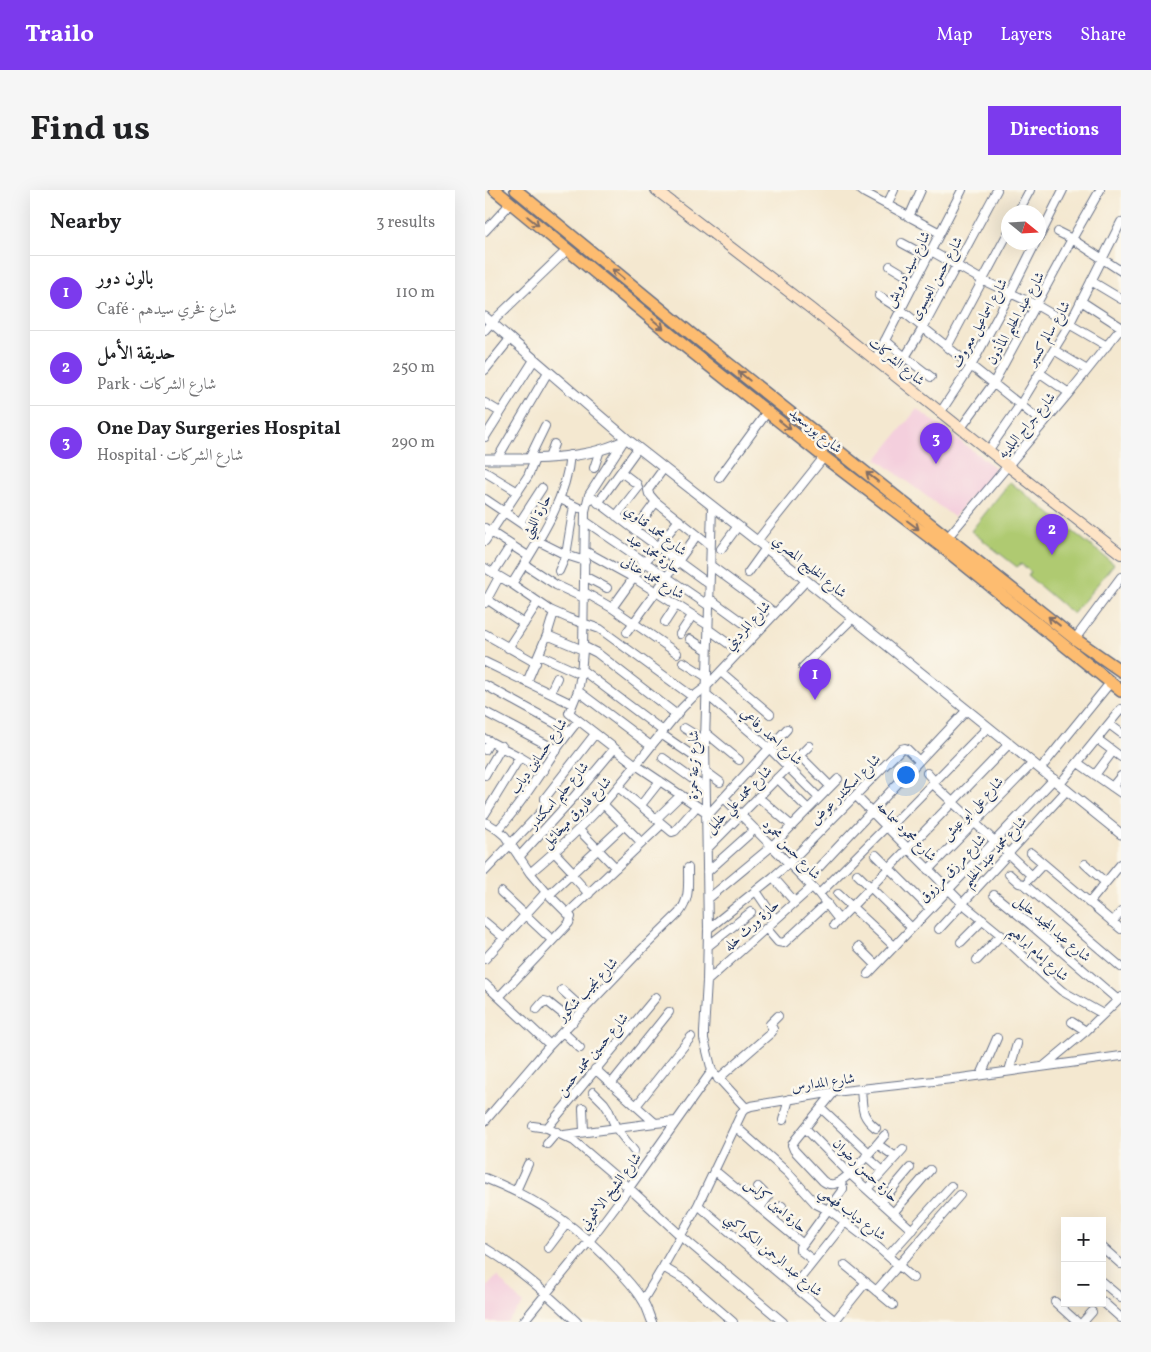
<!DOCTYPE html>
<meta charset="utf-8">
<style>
:root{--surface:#fff;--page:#f6f6f6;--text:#202124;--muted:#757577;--line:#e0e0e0;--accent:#7c3aed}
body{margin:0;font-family:Vollkorn,Amiri,serif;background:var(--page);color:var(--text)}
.controls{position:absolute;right:15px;bottom:15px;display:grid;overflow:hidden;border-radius:0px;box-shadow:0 5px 20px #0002}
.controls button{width:45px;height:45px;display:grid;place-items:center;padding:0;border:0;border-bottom:1px solid var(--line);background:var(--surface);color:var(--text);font:25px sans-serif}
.compass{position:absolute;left:516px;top:15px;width:45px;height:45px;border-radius:50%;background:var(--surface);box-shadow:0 5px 20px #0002;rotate:108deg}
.you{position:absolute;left:420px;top:584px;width:18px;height:18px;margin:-12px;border:4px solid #fff;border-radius:50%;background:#1a73e8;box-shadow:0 0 0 8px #1a73e833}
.badge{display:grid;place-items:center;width:32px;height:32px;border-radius:50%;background:var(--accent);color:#fff;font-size:16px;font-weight:700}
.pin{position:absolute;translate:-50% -41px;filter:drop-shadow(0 1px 2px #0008)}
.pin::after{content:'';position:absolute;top:26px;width:18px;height:15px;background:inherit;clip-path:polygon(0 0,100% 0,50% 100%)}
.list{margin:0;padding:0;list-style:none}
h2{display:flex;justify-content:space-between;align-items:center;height:65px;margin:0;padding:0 20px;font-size:21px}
h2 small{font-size:16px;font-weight:400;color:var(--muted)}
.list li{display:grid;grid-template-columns:32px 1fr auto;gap:15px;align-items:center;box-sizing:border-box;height:75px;padding:0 20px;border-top:1px solid var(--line)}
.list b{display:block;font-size:19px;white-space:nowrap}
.list p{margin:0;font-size:16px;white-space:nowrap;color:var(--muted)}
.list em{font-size:16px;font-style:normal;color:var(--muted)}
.map{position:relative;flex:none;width:636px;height:1132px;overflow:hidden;border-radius:0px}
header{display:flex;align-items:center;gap:30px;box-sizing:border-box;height:70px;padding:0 25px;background:var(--accent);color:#fff}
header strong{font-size:24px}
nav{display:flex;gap:28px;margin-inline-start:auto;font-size:18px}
.intro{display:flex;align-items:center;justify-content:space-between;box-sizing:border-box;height:120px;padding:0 30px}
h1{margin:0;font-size:35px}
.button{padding:12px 22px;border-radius:0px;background:var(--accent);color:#fff;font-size:18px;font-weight:700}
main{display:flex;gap:30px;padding:0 30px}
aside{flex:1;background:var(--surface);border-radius:0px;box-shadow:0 5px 20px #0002}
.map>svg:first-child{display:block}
</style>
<header>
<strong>Trailo</strong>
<nav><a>Map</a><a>Layers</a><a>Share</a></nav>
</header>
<div class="intro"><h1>Find us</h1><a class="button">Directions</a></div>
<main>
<aside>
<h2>Nearby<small>3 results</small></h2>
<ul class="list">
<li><span class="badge">1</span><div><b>بالون دور</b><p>Café · شارع فخري سيدهم</p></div><em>110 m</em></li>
<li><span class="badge">2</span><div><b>حديقة الأمل</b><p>Park · شارع الشركات</p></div><em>250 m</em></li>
<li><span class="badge">3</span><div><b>One Day Surgeries Hospital</b><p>Hospital · شارع الشركات</p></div><em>290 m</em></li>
</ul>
</aside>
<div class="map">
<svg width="636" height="1132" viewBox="0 0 636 1132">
<rect width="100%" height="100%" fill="#fbf7ec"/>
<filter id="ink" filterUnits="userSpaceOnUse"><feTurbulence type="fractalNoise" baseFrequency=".02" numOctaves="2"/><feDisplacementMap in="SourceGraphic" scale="10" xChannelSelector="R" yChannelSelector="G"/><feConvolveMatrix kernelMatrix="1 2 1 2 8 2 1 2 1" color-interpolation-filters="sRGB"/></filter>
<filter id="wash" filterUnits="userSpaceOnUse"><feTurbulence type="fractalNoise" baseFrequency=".0096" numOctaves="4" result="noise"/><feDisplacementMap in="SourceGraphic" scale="20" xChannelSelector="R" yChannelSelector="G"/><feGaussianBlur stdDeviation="1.12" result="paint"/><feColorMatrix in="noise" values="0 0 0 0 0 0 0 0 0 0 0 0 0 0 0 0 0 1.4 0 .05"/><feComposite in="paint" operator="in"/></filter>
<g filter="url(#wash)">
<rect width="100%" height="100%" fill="#f4e8d0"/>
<path fill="#f4cfdd" d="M432,219L511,278L469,327L392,269Z
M12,1086L38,1114L22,1132H0V1099Z"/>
<path fill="#afca71" stroke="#657c68" d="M525,292L629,374L588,424L543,386L546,382L536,374L532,377L486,341Z"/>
</g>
<g filter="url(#ink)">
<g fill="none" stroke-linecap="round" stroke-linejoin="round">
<defs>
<path id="minor" d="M376,0L380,3L455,43
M402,15L409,0
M533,22L545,0
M424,27L436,0
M0,41L26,13
M573,42L587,49L636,81
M554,48L578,0
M417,53L443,67
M446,61L497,90L551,115L622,156
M405,76L430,91
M606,91L636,109
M394,106L416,120L558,233
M596,111L636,137
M0,140L6,133L83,59
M400,150L420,167L446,187
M462,157L524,41
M569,160L602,180
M390,170L477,0
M0,180L25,149
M555,183L584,203
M409,185L438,138L512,0
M0,213L15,222
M455,223L486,176L525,104L551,52
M476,238L508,194L587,49L615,0
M0,247L49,170
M138,252L104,305L100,321L98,460L96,484L93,501L84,523L151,575L221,622
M503,261L535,215L584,135L636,32
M64,268L69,254
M12,269L63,182
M44,269L60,236
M109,278L115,260
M0,282L33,302
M234,288L283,221
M104,305L150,340L224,394
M0,309L43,338
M75,309L94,318
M171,312L225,355
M113,313L153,258
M227,316L220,551L223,739L222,791L219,842V849L227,881L261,918
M131,326L153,298L152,294L136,282
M100,331L224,416
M35,332L57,298
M0,338L43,366
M150,340L170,313V311L164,304L163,300L179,278
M463,347L584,203L636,138
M0,351L43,286L50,269
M53,351L81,365L100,371
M272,351L339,267
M236,359L253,336
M100,361L149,388L223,435
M39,374L71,395L99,408
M225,375L290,423
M0,378L27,394L65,420L83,428L115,439L208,507
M74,381L81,365L89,316
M8,383L26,355
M263,383L281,358
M99,386L122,398
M27,394C51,354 81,313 85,265
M99,402L127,418L192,463
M0,408L39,434
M224,408L272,443
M0,413L14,387
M127,418L160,372L194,330
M180,432L191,415
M223,439L255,462
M142,442L212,345
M0,444L51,473
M195,444L207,426
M62,445L98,460
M205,449L222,460
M590,449L636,387
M98,456L112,463L192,525
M23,458L53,412
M54,465L96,484
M0,472L87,514
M198,472L222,487
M318,477L368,428
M97,480L178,541
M236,482L285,524
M42,492L62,445L69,422
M0,495L84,541
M93,501L166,556
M65,503L72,488
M221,504L284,558L334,608
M0,522L72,560
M624,534L636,543
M199,538L220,551
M220,542L254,570
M176,544L220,574
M0,549L35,567L58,581
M612,549L636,567
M0,560L5,551
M315,566L345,596
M178,568L220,598
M593,573L636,603
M556,578L625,493
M220,581L235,592
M442,583L450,592
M0,585L17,556
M610,585L628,561
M292,588L323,619
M448,594L547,686
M575,594L636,519
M133,597L187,642L190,641L212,616
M627,597L636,586
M371,606L478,714L516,745L562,788L577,801L618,824
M273,607L307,636
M239,608L334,704L354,730
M118,614L157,653
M156,615L175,591
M0,624L35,567
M221,627L302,539
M171,629L196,605
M0,632L13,640L20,646L45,683L61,702L86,727L84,733L14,807
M403,639L503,537
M13,640C44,606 64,565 93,531
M94,640L131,678
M222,659L324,556
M70,663L88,682
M546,663L636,739
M391,665L445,719
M34,667L88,608L129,559
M600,674L620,692
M443,680L548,573
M0,681L59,619L61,615L60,612V608L110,544
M222,682L270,639
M45,683C71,661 96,639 118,614C146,583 170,550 197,518L208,507L221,497L321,391
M86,684L104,704
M372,684L427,738
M524,684L534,693L539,694L636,777
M288,687L310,712
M544,689L558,674
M321,691L482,520
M271,701L290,729
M16,702L67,750
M334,704L401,637
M353,704L409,756
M64,705L139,635
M509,705L546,735L633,810
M223,709L287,656L353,589
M604,713L636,674
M83,723L177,634
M0,732L19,748
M627,732L636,722
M349,735L524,554
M281,738L293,752L299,753L342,713
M223,739L288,687L304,673L416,559L420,558L422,559L434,571
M454,739L582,600
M476,752L498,730
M223,756L266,722
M373,757L391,775
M0,769L61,702
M492,770L516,745
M383,784L569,589
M222,791L327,697
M0,794L65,855
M77,800L99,820
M52,819L59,811L63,812L88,832
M587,832L601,841
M78,842L95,858
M559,876L601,841L636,807
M110,879L170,933
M524,881L532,854
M496,885L512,848
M233,889L287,842L288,839L285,834L293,826
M126,894L184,822
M376,899C378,918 375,925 391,938
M108,902L119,913L123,919L131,938L149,961
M349,902L310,950L307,955L309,960L338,991C342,994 345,995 349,994C363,991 389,957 400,945
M151,916L206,847
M98,918L99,942
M336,918L384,963
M298,930L304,909
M0,931L65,855L151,765L194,723C205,709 203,696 203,678
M48,936L62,938L89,951L144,998L196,1046L298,1132
M250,936L303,983L331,1014L347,1022L389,1054L428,1088
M62,938L171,807
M320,938L365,984L427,1040
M79,945L170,933L191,931
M62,954L72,942
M392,954L411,967
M381,966L398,981
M229,980L318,1054L315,1057V1060L329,1071
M0,988C55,1010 94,1037 134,1081C142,1090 152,1100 158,1111C162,1117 164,1125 167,1132
M273,997L283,1007L275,1018
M382,999L418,959
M31,1001L43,974
M396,1012L425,978
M213,1015L350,1131
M408,1023L445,980
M287,1028L297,1016
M318,1054L358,999V997L355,992
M617,1057L636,1074
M0,1058C34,1078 63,1105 92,1132
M63,1058L82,1033
M403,1066L466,996
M360,1075L408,1115
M178,1077L200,1090L248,1132
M617,1092L636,1108
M309,1096L360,1032
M391,1101L475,1005
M158,1110L178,1077L213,1015L257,922L261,918L266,916L349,902L476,888L636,866
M617,1111L636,1128
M570,1112L592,1132
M38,1132L105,1050L144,998L227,881
M349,1132L381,1092
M598,1132L607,1122"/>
<path id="tertiary" d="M0,127L142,249L281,358L636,644
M0,269C43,269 104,271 142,249"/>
<path id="secondary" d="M171,0L325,118L523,276L636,364"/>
<path id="primary" d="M10,0L197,154L339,267L456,356L636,501
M31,0L205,143L590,449L636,481"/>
</defs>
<use href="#minor" stroke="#677086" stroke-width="10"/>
<use href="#tertiary" stroke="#677086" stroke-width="11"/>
<use href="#secondary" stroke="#677086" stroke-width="12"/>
<use href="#primary" stroke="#677086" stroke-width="14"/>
<use href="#minor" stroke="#fff" stroke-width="8"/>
<use href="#tertiary" stroke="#fff" stroke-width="9"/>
<use href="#secondary" stroke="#fee4c6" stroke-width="10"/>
<use href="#primary" stroke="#fdbc70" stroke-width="11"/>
</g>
<defs><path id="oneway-shaft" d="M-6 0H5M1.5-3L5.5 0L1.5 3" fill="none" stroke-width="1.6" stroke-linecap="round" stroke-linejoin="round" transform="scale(1.25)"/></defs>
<g stroke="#816e66">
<use href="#oneway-shaft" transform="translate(48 31) rotate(39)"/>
<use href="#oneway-shaft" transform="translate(133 84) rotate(-140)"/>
<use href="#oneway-shaft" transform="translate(173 134) rotate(40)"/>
<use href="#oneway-shaft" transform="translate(259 186) rotate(-141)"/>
<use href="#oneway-shaft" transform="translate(300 235) rotate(39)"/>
<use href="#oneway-shaft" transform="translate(387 287) rotate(-142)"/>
<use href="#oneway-shaft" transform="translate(428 335) rotate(37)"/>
<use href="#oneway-shaft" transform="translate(569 431) rotate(-142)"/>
</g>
</g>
<g text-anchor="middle" stroke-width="5" stroke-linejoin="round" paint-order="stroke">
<g font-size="14" fill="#1b2f5e" stroke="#fbf7ec">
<text transform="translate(422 79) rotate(-63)" y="5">شارع سيد درويش</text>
<text transform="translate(451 88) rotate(-61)" y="5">شارع حسن العيسوى</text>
<text transform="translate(530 128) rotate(-61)" y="5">شارع عبد الحليم المأذون</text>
<text transform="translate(494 133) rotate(-61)" y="5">شارع اسماعيل معروف</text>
<text transform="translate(563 143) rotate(-60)" y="5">شارع سالم كسبر</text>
<text transform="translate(412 171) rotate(39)" y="5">شارع الشركات</text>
<text transform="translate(541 235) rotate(-50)" y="5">شارع جراج البلديه</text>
<text transform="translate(331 240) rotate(39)" y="5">شارع بورسعيد</text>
<text transform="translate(51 326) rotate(-62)" y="5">حارة الليثي</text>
<text transform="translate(171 340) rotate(37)" y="5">شارع محمد قناوي</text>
<text transform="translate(169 363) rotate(34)" y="5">حارة محمد عيد</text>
<text transform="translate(325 376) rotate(39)" y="5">شارع الخليج المصري</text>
<text transform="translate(168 387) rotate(31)" y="5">شارع محمد عنانى</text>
<text transform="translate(262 435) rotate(-47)" y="5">شارع المرديني</text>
<text transform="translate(287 546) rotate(42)" y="5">شارع احمد رفاعي</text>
<text transform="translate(53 566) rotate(-55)" y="5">شارع حسانين دياب</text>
<text transform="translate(208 575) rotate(-90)" y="5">شارع ترعة حمزة</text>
<text transform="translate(360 599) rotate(-45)" y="5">شارع اسكندر عوض</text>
<text transform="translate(73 605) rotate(-49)" y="5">شارع حليم اسكندر</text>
<text transform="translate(253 609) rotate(-45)" y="5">شارع محمد علي خليل</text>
<text transform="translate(487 618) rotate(-46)" y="5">شارع على ابو عيش</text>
<text transform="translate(91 622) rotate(-46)" y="5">شارع فاروق ميخائيل</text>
<text transform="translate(422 641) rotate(45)" y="5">شارع محمود سماحه</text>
<text transform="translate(307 659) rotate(46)" y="5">شارع حسن محمود</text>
<text transform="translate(509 661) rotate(-48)" y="5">شارع محمد عبد الحليم</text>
<text transform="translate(467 678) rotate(-46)" y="5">شارع مرزق مرزوق</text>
<text transform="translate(266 735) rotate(-42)" y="5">حارة ورث خله</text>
<text transform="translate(568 738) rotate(40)" y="5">شارع عبد المجيد خليل</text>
<text transform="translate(554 763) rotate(42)" y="5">شارع إمام ابراهيم</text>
<text transform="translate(102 799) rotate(-47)" y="5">شارع نجيب شكور</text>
<text transform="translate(107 864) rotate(-50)" y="5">شارع حسين محمد حسن</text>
<text transform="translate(338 892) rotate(-8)" y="5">شارع المدارس</text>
<text transform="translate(381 980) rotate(44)" y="5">حارة حسن رضوان</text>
<text transform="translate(125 1001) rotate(-53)" y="5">شارع الشيخ الاشموني</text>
<text transform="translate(291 1015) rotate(40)" y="5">حارة امين كرلس</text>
<text transform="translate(368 1023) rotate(37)" y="5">شارع دياب فهمي</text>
<text transform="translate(289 1064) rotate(40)" y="5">شارع عبد الرحمن الكواكبي</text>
</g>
</g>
</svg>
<div class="controls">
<button>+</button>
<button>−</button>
</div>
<svg class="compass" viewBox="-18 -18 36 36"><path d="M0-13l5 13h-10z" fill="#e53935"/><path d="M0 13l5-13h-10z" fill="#757577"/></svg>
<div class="you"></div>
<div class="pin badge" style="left:330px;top:510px">1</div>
<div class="pin badge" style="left:567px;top:365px">2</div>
<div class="pin badge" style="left:451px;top:274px">3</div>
</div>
</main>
